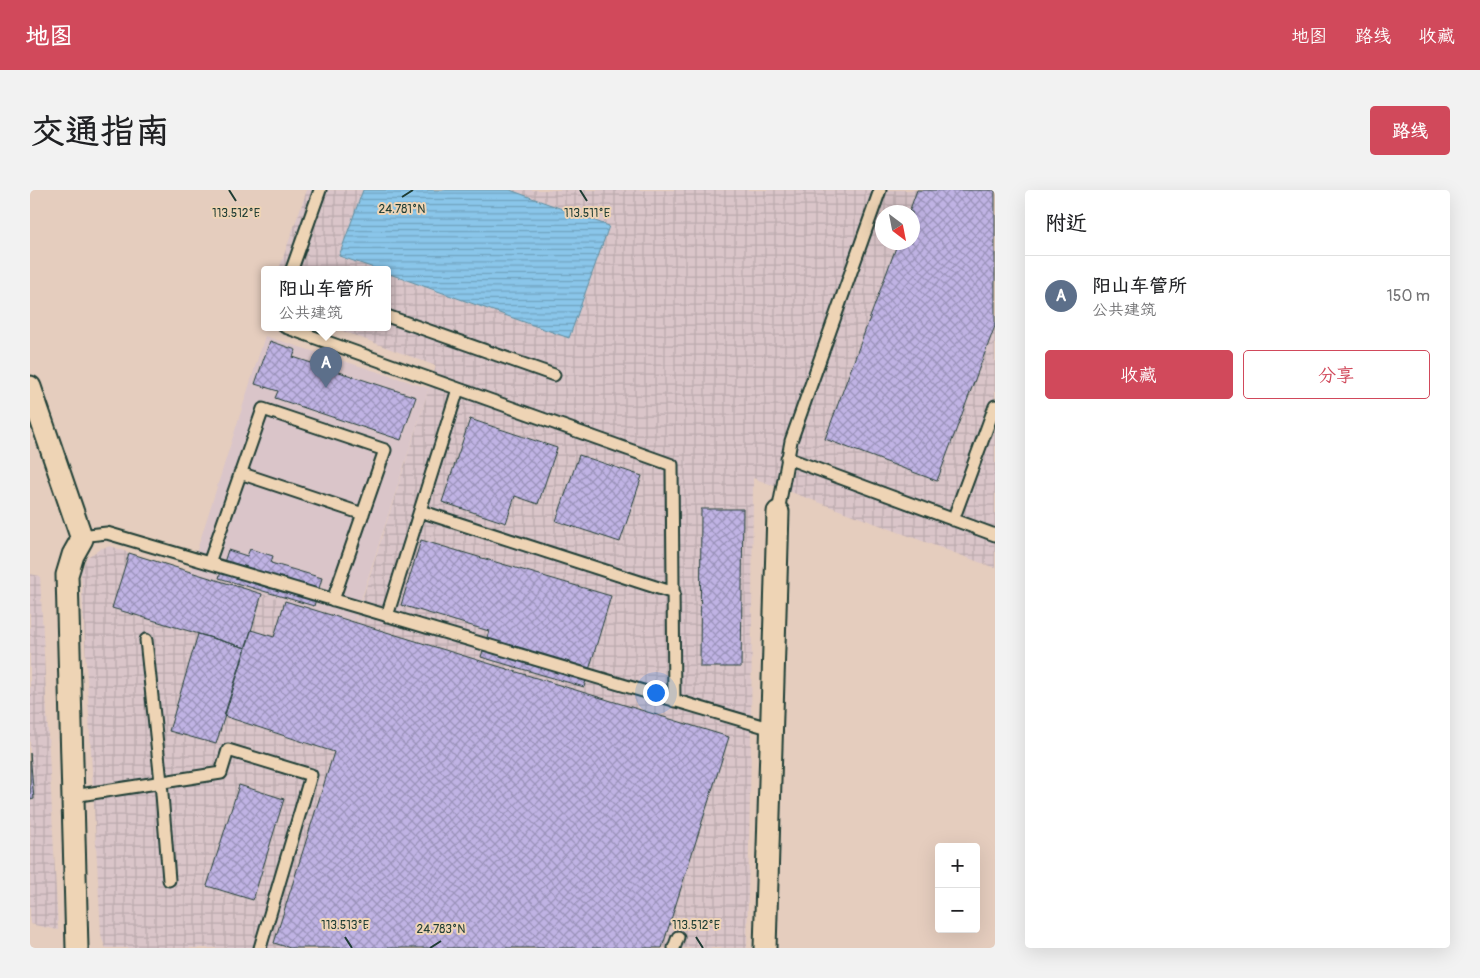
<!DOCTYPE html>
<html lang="zh">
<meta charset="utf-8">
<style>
:root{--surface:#fff;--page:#f2f2f2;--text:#202124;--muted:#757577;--line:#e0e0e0;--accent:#d1495b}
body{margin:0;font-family:Pangolin,"LXGW WenKai TC",sans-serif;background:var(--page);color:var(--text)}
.controls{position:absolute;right:15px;bottom:15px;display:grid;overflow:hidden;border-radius:5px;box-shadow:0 5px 20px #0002}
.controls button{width:45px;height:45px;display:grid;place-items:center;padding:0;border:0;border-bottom:1px solid var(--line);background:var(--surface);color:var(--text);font:25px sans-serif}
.compass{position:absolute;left:845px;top:15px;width:45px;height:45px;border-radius:50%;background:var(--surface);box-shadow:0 5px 20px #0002;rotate:148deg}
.you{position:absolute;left:625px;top:502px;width:18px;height:18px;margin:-12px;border:4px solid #fff;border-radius:50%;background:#1a73e8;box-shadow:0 0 0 8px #1a73e833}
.badge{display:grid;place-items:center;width:32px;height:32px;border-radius:50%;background:var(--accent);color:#fff;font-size:16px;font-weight:700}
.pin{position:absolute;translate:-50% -41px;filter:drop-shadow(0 1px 2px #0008)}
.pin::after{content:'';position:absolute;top:26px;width:18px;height:15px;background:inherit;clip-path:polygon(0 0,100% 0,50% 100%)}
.popup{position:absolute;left:231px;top:76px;width:130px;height:65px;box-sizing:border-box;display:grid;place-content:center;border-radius:5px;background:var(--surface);filter:drop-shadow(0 1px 4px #0005);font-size:16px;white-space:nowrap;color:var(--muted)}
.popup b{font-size:19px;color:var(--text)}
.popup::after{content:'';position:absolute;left:50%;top:100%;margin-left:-10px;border:10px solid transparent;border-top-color:var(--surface)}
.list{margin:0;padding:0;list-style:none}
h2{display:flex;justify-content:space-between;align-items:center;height:65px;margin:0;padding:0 20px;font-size:21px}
h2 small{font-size:16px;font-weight:400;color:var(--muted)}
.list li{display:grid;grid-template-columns:32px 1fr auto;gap:15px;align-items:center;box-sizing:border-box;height:80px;padding:0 20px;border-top:1px solid var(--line)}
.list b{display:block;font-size:19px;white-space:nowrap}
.list p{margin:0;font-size:16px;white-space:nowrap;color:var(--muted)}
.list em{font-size:16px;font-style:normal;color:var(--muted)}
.actions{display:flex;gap:10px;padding:15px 20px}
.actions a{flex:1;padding:11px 0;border:1px solid var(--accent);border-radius:5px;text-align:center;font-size:18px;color:var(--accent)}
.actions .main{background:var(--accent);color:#fff}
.map{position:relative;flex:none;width:965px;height:758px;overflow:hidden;border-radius:5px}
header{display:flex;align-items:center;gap:30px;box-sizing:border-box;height:70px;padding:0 25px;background:var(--accent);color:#fff}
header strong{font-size:24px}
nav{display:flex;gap:28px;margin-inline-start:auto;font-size:18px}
.intro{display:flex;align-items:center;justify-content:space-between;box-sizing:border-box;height:120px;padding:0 30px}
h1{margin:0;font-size:35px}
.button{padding:12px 22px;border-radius:5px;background:var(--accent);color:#fff;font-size:18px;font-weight:700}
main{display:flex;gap:30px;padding:0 30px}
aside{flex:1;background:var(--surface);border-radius:5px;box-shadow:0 5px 20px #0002}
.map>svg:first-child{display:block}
</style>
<header>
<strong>地图</strong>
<nav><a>地图</a><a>路线</a><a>收藏</a></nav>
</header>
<div class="intro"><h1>交通指南</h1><a class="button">路线</a></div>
<main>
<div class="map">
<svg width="965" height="758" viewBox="0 0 965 758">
<defs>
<pattern id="industrial-grid" width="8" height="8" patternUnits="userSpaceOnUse" patternTransform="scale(1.25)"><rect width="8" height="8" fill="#dac5c9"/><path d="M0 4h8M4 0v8" fill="none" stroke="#bbaaad"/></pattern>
<pattern id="water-rules" width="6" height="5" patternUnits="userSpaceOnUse" patternTransform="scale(1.25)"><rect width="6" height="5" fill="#8ac6ea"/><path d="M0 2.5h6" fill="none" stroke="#70a2be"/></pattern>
<pattern id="building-cross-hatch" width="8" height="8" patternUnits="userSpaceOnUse" patternTransform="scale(1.25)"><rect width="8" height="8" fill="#c0b3e4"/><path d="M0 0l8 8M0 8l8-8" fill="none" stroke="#9b93ba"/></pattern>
</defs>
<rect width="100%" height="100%" fill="#e5cdbe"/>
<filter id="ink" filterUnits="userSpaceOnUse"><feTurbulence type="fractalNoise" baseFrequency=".02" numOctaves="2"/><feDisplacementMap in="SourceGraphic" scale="10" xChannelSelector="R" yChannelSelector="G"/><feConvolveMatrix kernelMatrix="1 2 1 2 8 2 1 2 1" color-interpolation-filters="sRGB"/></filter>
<g filter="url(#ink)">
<path fill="#dac5c9" d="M235,146L399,198L324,432L160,382Z"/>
<path fill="url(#industrial-grid)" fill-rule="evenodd" d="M277,0H965V378L723,288L721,555L717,758H76L73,752L71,744L51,382L57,367L72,358L81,356L99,363L325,432L406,176L302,137H357V79H249ZM852,22H882V52H852Z
M0,384L10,386L28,740L0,734Z"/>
<path fill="url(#water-rules)" stroke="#5f8fa1" d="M333,0H480L579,36L539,148L357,83V79H347L309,66Z"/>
<path fill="url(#building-cross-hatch)" stroke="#1f3d34" d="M887,0H965V136L907,291L795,249L868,52H882V22H879Z
M240,151L266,160L263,167L386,207L371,250L245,208L248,201L225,194Z
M440,229L527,258L508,314L485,306L476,333L412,312Z
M549,265L612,286L590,352L526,331Z
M671,319H713L711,477H670Z
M391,350L581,406L554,497L451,467L459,441L371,415Z
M220,359L243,366L241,373L292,388L284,416L189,388L198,360L217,366Z
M99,363L232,404L216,458L82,418Z
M255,411L699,547L632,758H260L244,753L304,562L194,526L221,440L244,447Z
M168,444L216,458L186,554L139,541Z
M0,563L4,609L0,610Z
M209,595L254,609L223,710L177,696Z"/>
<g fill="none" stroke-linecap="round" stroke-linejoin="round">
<defs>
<path id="service" d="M262,79L290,0
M357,126L524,185
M255,137L642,275L644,511
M757,268L965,345
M210,283L333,324
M390,321L644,403
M748,322L761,251L850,0
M923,330L965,216
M52,349L59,345L77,343L742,539
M179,373L233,219L355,260L303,410
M357,426L428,199
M116,450L131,592L139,690
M43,606L191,583L198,560L281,585L230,758
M644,758L648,747"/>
<path id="minor" d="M0,197L52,349L43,365L37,385L47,758
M735,758L748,322"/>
</defs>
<use href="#service" stroke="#1f3d34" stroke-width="15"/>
<use href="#minor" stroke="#1f3d34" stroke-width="25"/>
<use href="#service" stroke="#eed4b5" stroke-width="11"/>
<use href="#minor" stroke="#eed4b5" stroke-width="21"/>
</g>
</g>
<path fill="none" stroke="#1f3d34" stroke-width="2" d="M199,0L206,11M550,0L557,11M372,7L383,0M315,747L322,758M666,747L673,758M400,758L411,751"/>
<g font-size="12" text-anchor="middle" fill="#1f3d34" stroke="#eed4b5" stroke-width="4" stroke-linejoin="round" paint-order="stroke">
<text x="372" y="23">24.781°N</text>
<text x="206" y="27">113.512°E</text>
<text x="557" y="27">113.511°E</text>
<text x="315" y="739">113.513°E</text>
<text x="666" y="739">113.512°E</text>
<text x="411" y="743">24.783°N</text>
</g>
</svg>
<div class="controls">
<button>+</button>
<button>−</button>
</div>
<svg class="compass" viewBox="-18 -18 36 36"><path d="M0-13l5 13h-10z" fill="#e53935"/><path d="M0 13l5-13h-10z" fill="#757577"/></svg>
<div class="you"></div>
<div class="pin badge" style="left:296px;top:198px;background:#5c6f8a">A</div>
<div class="popup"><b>阳山车管所</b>公共建筑</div>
</div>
<aside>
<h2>附近<small></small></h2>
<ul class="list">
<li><span class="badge" style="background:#5c6f8a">A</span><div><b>阳山车管所</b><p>公共建筑</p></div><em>150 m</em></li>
</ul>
<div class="actions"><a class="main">收藏</a><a>分享</a></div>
</aside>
</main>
